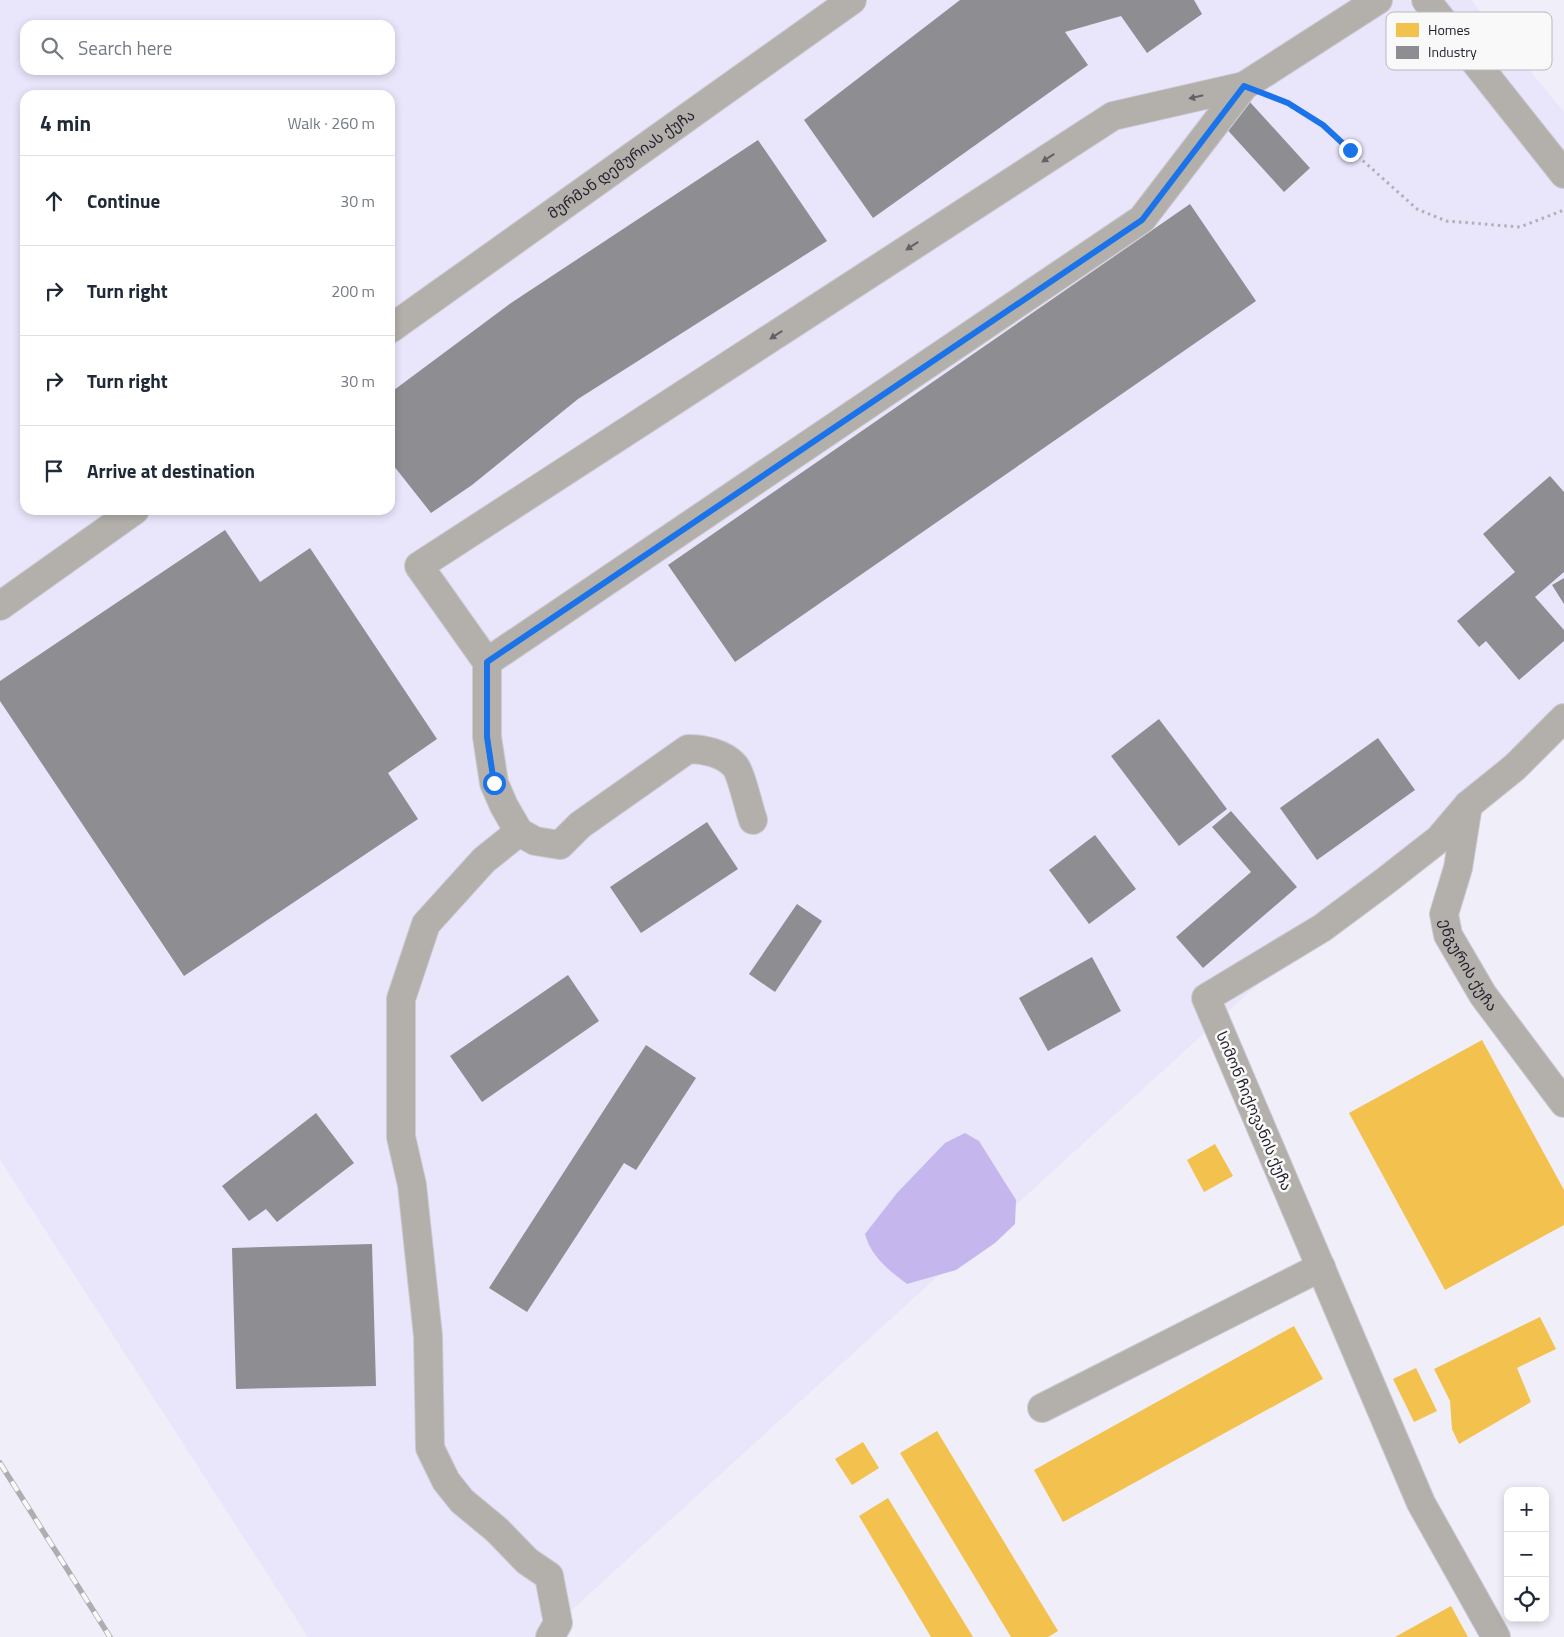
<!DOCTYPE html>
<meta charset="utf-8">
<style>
:root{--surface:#fff;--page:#f2f2f3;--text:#1f2937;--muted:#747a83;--line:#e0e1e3}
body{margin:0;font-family:"Titillium Web","Noto Sans Georgian",sans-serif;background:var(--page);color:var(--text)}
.controls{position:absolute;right:15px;bottom:15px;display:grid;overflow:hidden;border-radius:10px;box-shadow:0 2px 8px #0003}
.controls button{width:45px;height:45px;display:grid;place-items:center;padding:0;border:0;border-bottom:1px solid var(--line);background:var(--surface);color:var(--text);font:25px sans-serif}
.stop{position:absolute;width:15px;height:15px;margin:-11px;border:4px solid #1a73e8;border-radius:50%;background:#fff}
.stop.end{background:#1a73e8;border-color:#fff;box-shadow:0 1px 5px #0008}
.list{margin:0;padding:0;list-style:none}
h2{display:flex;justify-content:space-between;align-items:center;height:65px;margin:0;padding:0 20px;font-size:21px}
h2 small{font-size:16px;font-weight:400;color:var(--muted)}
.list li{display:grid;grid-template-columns:32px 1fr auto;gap:15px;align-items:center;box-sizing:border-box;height:90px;padding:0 20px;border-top:1px solid var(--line)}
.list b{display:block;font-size:19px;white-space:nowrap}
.list em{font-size:16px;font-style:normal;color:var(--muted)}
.icon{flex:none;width:28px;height:28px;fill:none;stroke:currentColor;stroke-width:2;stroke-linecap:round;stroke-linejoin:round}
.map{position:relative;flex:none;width:1564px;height:1637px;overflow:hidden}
.search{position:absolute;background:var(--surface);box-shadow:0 2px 8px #0003;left:20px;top:20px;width:375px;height:55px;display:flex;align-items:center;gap:12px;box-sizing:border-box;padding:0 18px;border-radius:15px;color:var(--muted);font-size:19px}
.panel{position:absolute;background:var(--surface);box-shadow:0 2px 8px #0003;left:20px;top:90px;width:375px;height:425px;border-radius:15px}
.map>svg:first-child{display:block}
</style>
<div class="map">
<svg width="1564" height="1637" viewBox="0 0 1564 1637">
<rect width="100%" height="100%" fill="#f0eef8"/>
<path fill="#e9e5fb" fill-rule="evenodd" d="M0,0H1471L1564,112V705L542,1637H308L0,1160ZM25,25H390V70H25ZM25,95H390V510H25Z"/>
<path fill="#c5b7ee" d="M965,1133L979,1141L1016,1200L1015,1224L995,1243L956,1270L907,1284C888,1270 871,1256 865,1234L897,1193L945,1143Z"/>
<path fill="#f2c14e" d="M1482,1040L1564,1190V1225L1445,1290L1349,1113Z
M1215,1144L1233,1176L1204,1192L1187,1160Z
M1540,1317L1556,1349L1517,1368L1531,1402L1459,1444L1452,1429L1450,1401L1434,1369Z
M1294,1326L1323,1379L1063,1522L1034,1470Z
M1416,1368L1437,1411L1414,1422L1393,1379Z
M937,1431L1058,1631L1048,1637H1011L900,1453Z
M863,1442L879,1468L852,1485L835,1459Z
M888,1498L973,1637H931L859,1516Z
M1451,1606L1468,1637H1395Z"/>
<path fill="#8d8d92" d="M960,0H1194L1202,14L1147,53L1121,16L1065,32L1088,65L873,218L804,120Z
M1249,101L1310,168L1284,192L1223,125Z
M758,140L827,241L578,399L472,485L431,513L390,461V393L511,303Z
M1190,204L1256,301L735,662L668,565Z
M1550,476L1564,492V572L1535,597L1564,630V641L1519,680L1486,641L1479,647L1457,621L1515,572L1483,534Z
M225,530L260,582L310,548L437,739L388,773L418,819L184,976L0,701V681Z
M1564,578V604L1552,585Z
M1159,719L1227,809L1179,846L1111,756Z
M1378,738L1415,790L1317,860L1280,808Z
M1231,811L1297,887L1203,968L1176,937L1251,872L1212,827Z
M707,822L738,869L641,933L610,887Z
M1095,835L1136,889L1089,924L1049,870Z
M797,904L822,921L775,992L749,974Z
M1092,957L1121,1011L1048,1051L1019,998Z
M568,975L599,1021L482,1102L450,1056Z
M646,1045L696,1078L636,1170L624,1163L527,1312L489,1288Z
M316,1113L354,1163L277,1222L266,1209L249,1221L222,1186Z
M372,1244L376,1386L236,1389L232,1248Z"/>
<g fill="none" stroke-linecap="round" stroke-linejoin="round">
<defs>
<g id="minor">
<path d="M1426,0L1564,174"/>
<path id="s1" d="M390,329L852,0"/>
<path d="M0,606L135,510"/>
<path d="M487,662L1142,219L1244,86L1378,0"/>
<path id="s2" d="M1468,805L1458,868L1444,914L1448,935L1483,995L1564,1103"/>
<path d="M753,820C749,809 741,773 735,766C724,753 703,749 688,749L580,825L560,845L535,841L519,832L504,806L494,783L487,737V662L419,566L1113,116L1244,86"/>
<path d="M519,832L484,860L426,924L401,999V1137L412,1185L428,1336L430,1448L446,1481L462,1501L497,1530L527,1561L549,1576L558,1623L550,1637"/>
<path d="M1042,1408L1321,1267"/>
<path d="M1496,1637L1421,1503L1206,998L1322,928L1384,882L1439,839L1468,805L1515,767L1564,718"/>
</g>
</defs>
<use href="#minor" stroke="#cccad3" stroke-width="30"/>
<path stroke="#b2b0b1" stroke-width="3" stroke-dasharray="2.5 4" stroke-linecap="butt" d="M1279,100L1323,125L1417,209L1446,221L1520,227L1564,210"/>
<use href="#minor" stroke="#b3b0ac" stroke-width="28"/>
<defs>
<path id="rail" d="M0,1463L110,1637"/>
</defs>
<use href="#rail" stroke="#afadb1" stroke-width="5.5"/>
<use href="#rail" stroke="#f9f9f9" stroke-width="4" stroke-dasharray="11" stroke-linecap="butt"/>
</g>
<defs><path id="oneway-solid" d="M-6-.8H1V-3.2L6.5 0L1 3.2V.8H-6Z" transform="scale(1.25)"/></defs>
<g fill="#646166">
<use href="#oneway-solid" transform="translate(1196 97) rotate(167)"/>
<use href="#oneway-solid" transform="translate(1048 158) rotate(147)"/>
<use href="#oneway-solid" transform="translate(912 246) rotate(147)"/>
<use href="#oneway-solid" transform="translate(776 335) rotate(147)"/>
</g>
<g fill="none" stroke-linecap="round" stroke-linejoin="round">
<path stroke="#1a73e8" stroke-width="6" d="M494,783L487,737V662L1142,220L1244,86L1288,103L1323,125L1350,150"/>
</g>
<g text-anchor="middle" stroke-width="5" stroke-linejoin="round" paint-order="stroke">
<g font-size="15" fill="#24212d" stroke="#f9f9f9">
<text dy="5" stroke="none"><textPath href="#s1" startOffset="284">მურმან დემურიას ქუჩა</textPath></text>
<text dy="5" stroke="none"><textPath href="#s2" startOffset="169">ენგურის ქუჩა</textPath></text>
<text transform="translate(1254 1111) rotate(67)" y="5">სიმონ ჩიქოვანის ქუჩა</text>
</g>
</g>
<rect x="1386" y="12" width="166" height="58" rx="8" fill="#f9f9f9" stroke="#b9b8bc" stroke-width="1"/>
<rect x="1396" y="23" width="23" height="14" fill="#f2c14e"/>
<rect x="1396" y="46" width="23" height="13" fill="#8d8d92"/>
<g font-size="14" fill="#24212d">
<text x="1428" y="35">Homes</text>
<text x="1428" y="57">Industry</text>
</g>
</svg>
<div class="controls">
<button>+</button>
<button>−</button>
<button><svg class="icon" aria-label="locate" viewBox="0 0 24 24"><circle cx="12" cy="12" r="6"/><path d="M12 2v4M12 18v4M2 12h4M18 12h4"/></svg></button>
</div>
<div class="stop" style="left:494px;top:783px"></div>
<div class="stop end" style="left:1350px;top:150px"></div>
<div class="search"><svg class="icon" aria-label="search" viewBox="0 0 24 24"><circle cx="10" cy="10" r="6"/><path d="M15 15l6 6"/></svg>Search here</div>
<section class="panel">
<h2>4 min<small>Walk · 260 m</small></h2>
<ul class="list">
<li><svg class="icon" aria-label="ahead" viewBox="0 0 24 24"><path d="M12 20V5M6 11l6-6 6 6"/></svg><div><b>Continue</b></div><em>30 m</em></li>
<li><svg class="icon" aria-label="right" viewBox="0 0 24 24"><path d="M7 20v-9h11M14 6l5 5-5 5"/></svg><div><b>Turn right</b></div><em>200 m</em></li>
<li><svg class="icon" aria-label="right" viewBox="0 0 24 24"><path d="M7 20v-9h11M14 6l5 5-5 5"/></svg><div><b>Turn right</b></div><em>30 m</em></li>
<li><svg class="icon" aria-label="arrive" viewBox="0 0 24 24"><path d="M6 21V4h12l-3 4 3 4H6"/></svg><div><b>Arrive at destination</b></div></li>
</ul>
</section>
</div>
